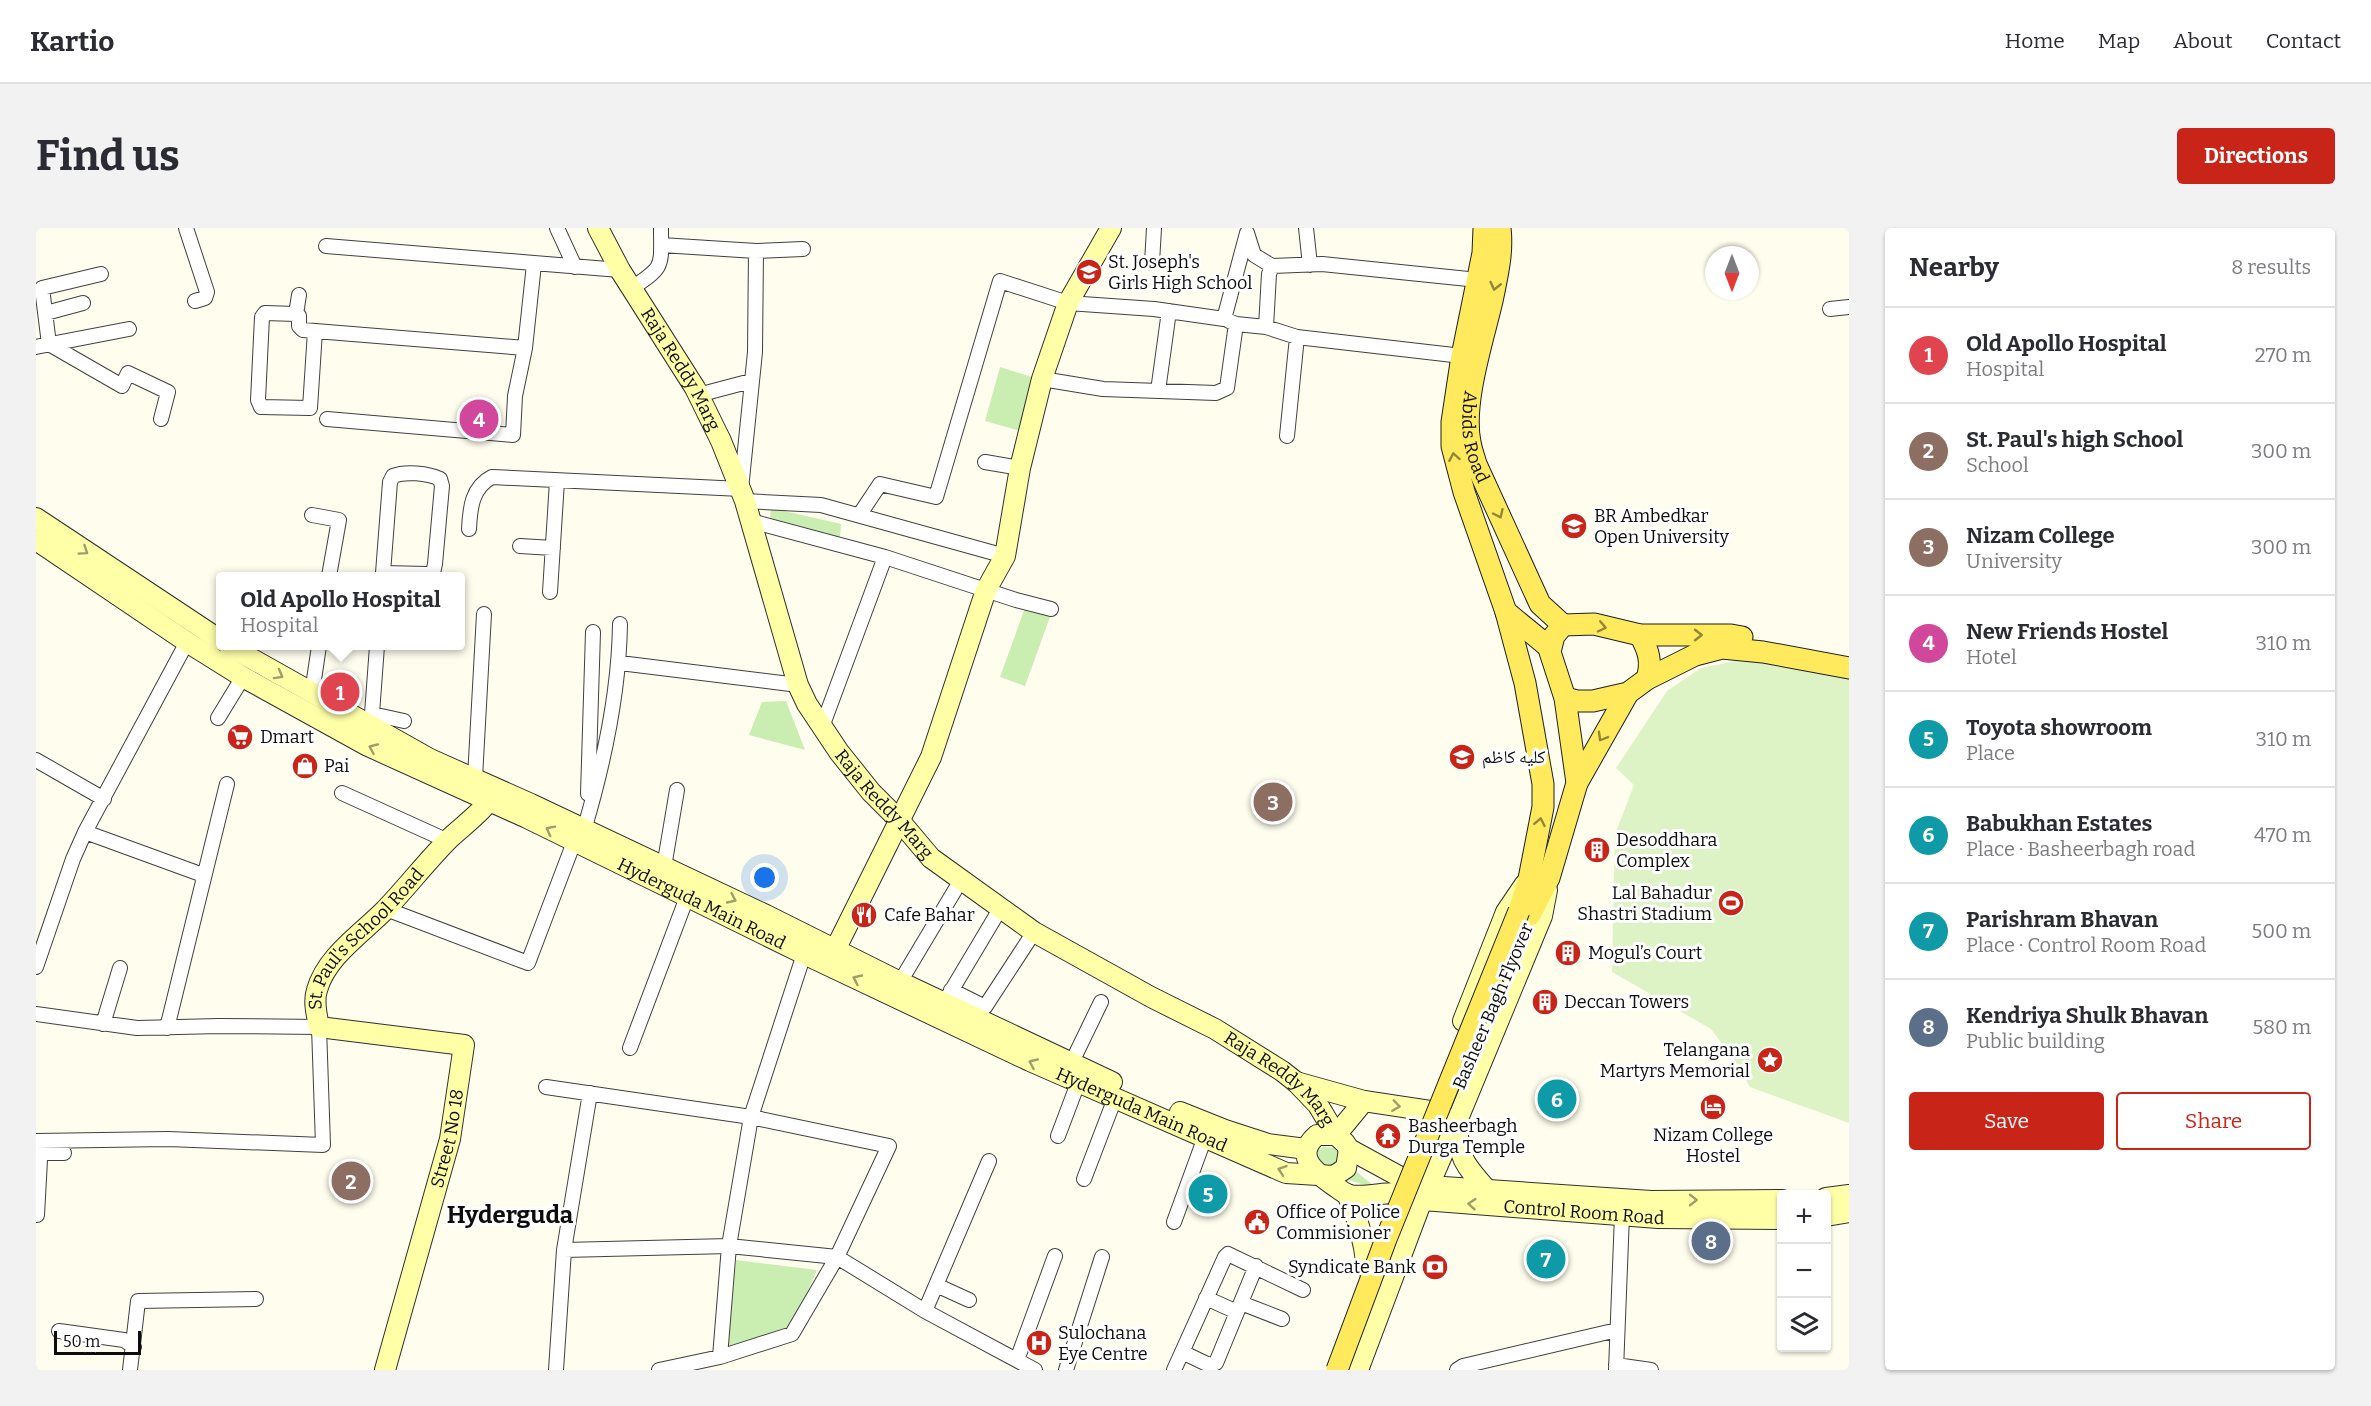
<!DOCTYPE html>
<meta charset="utf-8">
<style>
:root{--surface:#fff;--page:#f2f2f3;--text:#2b2b33;--muted:#7c7c81;--line:#e1e1e2;--accent:#c92418}
body{margin:0;font-family:Bitter,"Noto Naskh Arabic",serif;background:var(--page);color:var(--text)}
.controls{position:absolute;right:18px;bottom:18px;display:grid;overflow:hidden;border-radius:6px;box-shadow:0 2px 4px #0004}
.controls button{width:54px;height:54px;display:grid;place-items:center;padding:0;border:0;border-bottom:2px solid var(--line);background:var(--surface);color:var(--text);font:30px sans-serif}
.compass{position:absolute;left:1669px;top:18px;width:54px;height:54px;border-radius:50%;background:var(--surface);box-shadow:0 2px 4px #0004;rotate:180deg}
.scale{position:absolute;left:18px;bottom:15px;width:87px;box-sizing:border-box;padding-left:6px;border:3px solid #0d0d0d;border-top:0;font-size:16px;line-height:21px;white-space:nowrap;color:#0d0d0d;-webkit-text-stroke:4px #fff;paint-order:stroke}
.you{position:absolute;left:729px;top:650px;width:21px;height:21px;margin:-15px;border:4px solid #fff;border-radius:50%;background:#1a73e8;box-shadow:0 0 0 9px #1a73e833}
.badge{display:grid;place-items:center;width:39px;height:39px;border-radius:50%;background:var(--accent);color:#fff;font-size:20px;font-weight:700}
.pin{position:absolute;translate:-50% -50%;border:3px solid #fff;box-shadow:0 2px 6px #0006}
.popup{position:absolute;left:180px;top:344px;width:249px;height:78px;box-sizing:border-box;display:grid;place-content:center;border-radius:6px;background:var(--surface);filter:drop-shadow(0 2px 4px #0005);font-size:20px;white-space:nowrap;color:var(--muted)}
.popup b{font-size:22px;color:var(--text)}
.popup::after{content:'';position:absolute;left:50%;top:100%;margin-left:-12px;border:12px solid transparent;border-top-color:var(--surface)}
.list{margin:0;padding:0;list-style:none}
h2{display:flex;justify-content:space-between;align-items:center;height:78px;margin:0;padding:0 24px;font-size:26px}
h2 small{font-size:20px;font-weight:400;color:var(--muted)}
.list li{display:grid;grid-template-columns:39px 1fr auto;gap:18px;align-items:center;box-sizing:border-box;height:96px;padding:0 24px;border-top:2px solid var(--line)}
.list b{display:block;font-size:22px;white-space:nowrap}
.list p{margin:0;font-size:20px;white-space:nowrap;color:var(--muted)}
.list em{font-size:20px;font-style:normal;color:var(--muted)}
.actions{display:flex;gap:12px;padding:18px 24px}
.actions a{flex:1;padding:14px 0;border:2px solid var(--accent);border-radius:6px;text-align:center;font-size:21px;color:var(--accent)}
.actions .main{background:var(--accent);color:#fff}
.icon{flex:none;width:33px;height:33px;fill:none;stroke:currentColor;stroke-width:2;stroke-linecap:round;stroke-linejoin:round}
.map{position:relative;flex:none;width:1813px;height:1142px;overflow:hidden;border-radius:6px}
header{display:flex;align-items:center;gap:36px;box-sizing:border-box;height:84px;padding:0 30px;background:var(--surface);border-bottom:2px solid var(--line)}
header strong{font-size:28px}
nav{display:flex;gap:33px;margin-inline-start:auto;font-size:21px}
.intro{display:flex;align-items:center;justify-content:space-between;box-sizing:border-box;height:144px;padding:0 36px}
h1{margin:0;font-size:42px}
.button{padding:15px 27px;border-radius:6px;background:var(--accent);color:#fff;font-size:21px;font-weight:700}
main{display:flex;gap:36px;padding:0 36px}
aside{flex:1;background:var(--surface);border-radius:6px;box-shadow:0 2px 4px #0004}
.map>svg:first-child{display:block}
</style>
<header>
<strong>Kartio</strong>
<nav><a>Home</a><a>Map</a><a>About</a><a>Contact</a></nav>
</header>
<div class="intro"><h1>Find us</h1><a class="button">Directions</a></div>
<main>
<div class="map">
<svg width="1813" height="1142" viewBox="0 0 1813 1142">
<rect width="100%" height="100%" fill="#fffded"/>
<path fill="#caedb2" d="M964,139L1002,151L988,204L949,193Z
M735,280L805,296L804,309L734,290Z
M990,377L1015,386L989,458L964,449Z
M750,473L769,522L713,507L726,474Z
M1287,919L1300,920L1305,931L1343,962L1298,947L1295,948L1277,926Z
M700,1032L781,1042L755,1101L692,1119Z"/>
<path fill="#def3c5" d="M1714,430L1813,451V895L1714,859L1699,833L1675,801L1576,744L1579,606L1598,557L1580,540L1631,463L1665,440Z"/>
<g fill="none" stroke-linecap="round" stroke-linejoin="round">
<defs>
<path id="street" d="M150,0L171,64L169,70L159,73
M521,0L539,39
M1270,0L1274,37
M290,18L584,42
M720,23L767,21
M1116,35L1118,0
M65,46L6,60L13,116L86,158L92,145L132,164L125,191
M596,60C629,38 625,39 625,0
M1794,81L1813,79
M10,85L47,75
M260,86L263,67
M1193,93L1200,96L1230,99L1261,109L1251,208
M1230,99L1233,46L1236,38
M279,103L274,180L225,179L222,172L226,89L229,85L260,86L263,88V98L267,102L489,120
M1261,109L1426,128
M0,119L93,101
M1006,151L1067,161L1180,165L1191,160L1200,96
M1122,163L1133,83
M662,167L715,153
M291,191L477,207L479,168L489,120L498,36
M949,234L984,240
M709,273L785,277L969,328
M824,286L844,256L900,269L964,53L1032,75L1118,81L1188,91L1211,5L1218,27L1236,38L1286,36L1442,52
M276,287L303,292L293,348
M715,293L849,329
M433,301C434,280 436,259 456,249L705,261L719,124L720,23L625,17
M484,318L517,320
M346,348L347,345L354,254L357,248C369,243 392,245 404,251L406,258L399,336L397,345L390,346L347,345
M514,364L521,253
M584,435L762,457
M276,465L283,418
M336,486L368,493
M182,490L207,449
M335,499L341,418
M786,499L849,329L980,372L1015,381
M0,532L68,571
M439,550L448,386
M306,565L412,613
M552,566L557,404
M548,602C568,535 583,467 584,396
M49,604L167,647
M628,639L641,562
M350,681L492,735L538,614
M0,739L37,631L49,604L151,414
M864,754L925,652
M915,762L949,779L998,704
M911,770L964,681
M0,786L101,800L183,798L283,799L287,917L132,911L0,913
M67,796L84,740
M131,800L191,556
M594,820L651,669
M1035,836L1065,774
M510,859L715,889L853,918L801,1029L756,1106L684,1129L623,1142
M1022,908L1042,855
M4,925H28
M1048,951L1079,870
M1,987L5,913
M1138,994L1169,909
M528,1022L693,1018L801,1029L889,1083L999,1142
M900,1057L933,1072
M1170,1070L1201,1084
M1205,1075L1246,1091
M889,1083L953,933
M23,1103L88,1112L98,1119
M1146,1124L1173,1137L1180,1135L1220,1038
M684,1129L693,1018L715,889L768,726
M981,1132L1019,1028
M1580,1137L1615,1142
M94,1142L102,1073L220,1071
M520,1142L528,1022L554,865
M1030,1142L1066,1029
M1138,1142L1189,1029L1192,1026L1267,1062
M1421,1142L1427,1138L1581,1102
M1580,1142L1586,987"/>
<g id="secondary">
<path id="s1" d="M562,0L584,42L659,160L685,213L709,273L762,457L771,476L803,524L835,564L863,592L895,630L998,704L1115,769L1179,801L1246,843L1260,854L1282,877L1300,907L1309,915L1313,921L1368,951L1393,958L1615,973L1746,972"/>
<path d="M0,290L184,412"/>
<path id="s2" d="M0,312L151,414L207,449L332,518L491,590L768,726L994,833L1250,945L1298,948L1310,940L1313,921"/>
<path d="M193,418L394,531L495,576L730,687L864,754L1076,854"/>
<path d="M799,722L895,529L950,362L969,328L984,240L1006,151L1032,75L1075,0"/>
<path d="M1427,793L1470,684L1489,656"/>
<path d="M1260,854L1328,873"/>
<path d="M1144,884L1189,902L1232,916L1270,921"/>
<path d="M1421,896C1423,931 1428,936 1451,962"/>
<path id="s3" d="M1300,907H1281C1257,928 1279,944 1297,957C1302,960 1307,965 1313,967C1328,970 1344,965 1359,965C1368,965 1378,970 1387,972L1622,990L1746,991"/>
<path d="M1300,907L1328,873L1394,883L1414,891"/>
<path d="M1311,966C1323,991 1328,1013 1331,1040"/>
<path d="M1790,970L1813,967"/>
<path d="M1790,988L1813,984"/>
<path id="s4" d="M349,1142L414,911L428,817L283,799C281,787 277,774 281,762C290,729 325,706 349,682C371,659 391,633 414,610C429,596 448,583 459,564"/>
<path d="M1322,1142L1383,980L1421,893L1506,688L1511,662"/>
</g>
<g id="primary">
<path d="M1448,0L1447,25L1426,128L1416,194V218L1428,264L1470,384L1489,455L1507,556V579L1493,651L1483,683"/>
<path id="s5" d="M1464,0C1467,25 1461,48 1456,73C1447,112 1426,175 1434,214C1435,221 1438,229 1440,236L1504,376L1527,397"/>
<path d="M1470,384L1514,420"/>
<path d="M1527,397L1558,396L1604,407H1695L1706,409"/>
<path d="M1604,407C1613,423 1616,434 1611,451"/>
<path d="M1529,470L1541,473H1557L1592,465L1611,451L1659,427L1686,420L1727,424L1813,440"/>
<path d="M1541,555L1592,465"/>
<path d="M1494,687L1513,650L1541,555L1529,470L1514,424L1518,408L1527,397"/>
</g>
</defs>
<use href="#street" stroke="#404040" stroke-width="16"/>
<use href="#secondary" stroke="#2f2f2f" stroke-width="22"/>
<use href="#primary" stroke="#1e1e1e" stroke-width="23"/>
<use href="#street" stroke="#fff" stroke-width="14"/>
<use href="#secondary" stroke="#ffffa8" stroke-width="20"/>
<use href="#primary" stroke="#ffea5d" stroke-width="21"/>
<defs>
<path id="primary-bridge" d="M1301,1142L1350,1011L1483,683"/>
</defs>
<use href="#primary-bridge" stroke="#1e1e1e" stroke-width="23" stroke-linecap="butt"/>
<use href="#primary-bridge" stroke="#ffea5d" stroke-width="21"/>
</g>
<defs><path id="oneway-chevron" d="M-2-3.5L2.5 0L-2 3.5" fill="none" stroke-width="1.6" stroke-linecap="round" stroke-linejoin="round" transform="scale(1.5)"/></defs>
<g stroke="#928739">
<use href="#oneway-chevron" transform="translate(1459 58) rotate(103)"/>
<use href="#oneway-chevron" transform="translate(1418 229) rotate(-100)"/>
<use href="#oneway-chevron" transform="translate(1463 286) rotate(65)"/>
<use href="#oneway-chevron" transform="translate(1566 399) rotate(12)"/>
<use href="#oneway-chevron" transform="translate(1662 407)"/>
<use href="#oneway-chevron" transform="translate(1566 509) rotate(120)"/>
<use href="#oneway-chevron" transform="translate(1504 594) rotate(-79)"/>
</g>
<g stroke="#9e9e6a">
<use href="#oneway-chevron" transform="translate(48 323) rotate(34)"/>
<use href="#oneway-chevron" transform="translate(243 447) rotate(29)"/>
<use href="#oneway-chevron" transform="translate(337 520) rotate(-156)"/>
<use href="#oneway-chevron" transform="translate(514 602) rotate(-153)"/>
<use href="#oneway-chevron" transform="translate(696 671) rotate(25)"/>
<use href="#oneway-chevron" transform="translate(821 751) rotate(-155)"/>
<use href="#oneway-chevron" transform="translate(997 835) rotate(-156)"/>
<use href="#oneway-chevron" transform="translate(1360 878) rotate(8)"/>
<use href="#oneway-chevron" transform="translate(1246 942) rotate(-161)"/>
<use href="#oneway-chevron" transform="translate(1657 972)"/>
<use href="#oneway-chevron" transform="translate(1436 976) rotate(-175)"/>
</g>
<defs>
<symbol id="school-disc" viewBox="-11 -11 22 22"><circle r="9.5" fill="#c92418" stroke="#fff"/><path d="M0-5L7-2L0 1L-7-2ZM-4 1L0 2.5L4 1V4Q0 6-4 4Z" fill="#fff"/></symbol>
<symbol id="university-disc" viewBox="-11 -11 22 22"><circle r="9.5" fill="#c92418" stroke="#fff"/><path d="M0-5L7-2L0 1L-7-2ZM-4 1L0 2.5L4 1V4Q0 6-4 4Z" fill="#fff"/></symbol>
<symbol id="supermarket-disc" viewBox="-11 -11 22 22"><circle r="9.5" fill="#c92418" stroke="#fff"/><path d="M-6-5.5h2.5l.6 2H6L4.5 2H-2.5L-4.4-4H-6ZM-1.5 3.2a1.3 1.3 0 1 0 .1 0ZM3 3.2a1.3 1.3 0 1 0 .1 0Z" fill="#fff"/></symbol>
<symbol id="shop-disc" viewBox="-11 -11 22 22"><circle r="9.5" fill="#c92418" stroke="#fff"/><path d="M-5-2.5h2.3a2.7 3.5 0 0 1 5.4 0H5L5.5 6h-11ZM-1.5-2.5h3a1.5 2.3 0 0 0-3 0Z" fill="#fff"/></symbol>
<symbol id="building-disc" viewBox="-11 -11 22 22"><circle r="9.5" fill="#c92418" stroke="#fff"/><path d="M-4-6H4V6H1V3H-1V6H-4ZM-2.5-4.3h1.7v1.8h-1.7ZM.8-4.3h1.7v1.8H.8ZM-2.5-1h1.7V.8h-1.7ZM.8-1h1.7V.8H.8Z" fill="#fff"/></symbol>
<symbol id="stadium-disc" viewBox="-11 -11 22 22"><circle r="9.5" fill="#c92418" stroke="#fff"/><path d="M0-5a6.5 5 0 1 0 0 10a6.5 5 0 1 0 0-10ZM-3.5-1.8h7v3.6h-7Z" fill="#fff"/></symbol>
<symbol id="restaurant-disc" viewBox="-11 -11 22 22"><circle r="9.5" fill="#c92418" stroke="#fff"/><path d="M-5-6h1v4h1v-4h1v4h1v-4h1v5L-1.5 .5V6h-2V.5L-5-1ZM5-6V6H3V1.5H1.5Q1.5-4 5-6Z" fill="#fff"/></symbol>
<symbol id="sight-disc" viewBox="-11 -11 22 22"><circle r="9.5" fill="#c92418" stroke="#fff"/><path d="M0-6L1.8-2.2L6-1.7L2.9 1.2L3.7 5.4L0 3.3L-3.7 5.4L-2.9 1.2L-6-1.7L-1.8-2.2Z" fill="#fff"/></symbol>
<symbol id="hotel-disc" viewBox="-11 -11 22 22"><circle r="9.5" fill="#c92418" stroke="#fff"/><path d="M-6-4.5h1.5V1H6V5H4.5V3h-9V5H-6ZM-4 0a1.8 1.8 0 1 1 3.6 0ZM.5 0V-2.5h3Q6-2.5 6 0Z" fill="#fff"/></symbol>
<symbol id="temple-disc" viewBox="-11 -11 22 22"><circle r="9.5" fill="#c92418" stroke="#fff"/><path d="M0-6L5-2H3V0L6.5 2.5H4V6H1.5V3h-3V6H-4V2.5H-6.5L-3 0V-2H-5Z" fill="#fff"/></symbol>
<symbol id="civic-disc" viewBox="-11 -11 22 22"><circle r="9.5" fill="#c92418" stroke="#fff"/><path d="M-.6-6.5H3V-4.5H.6V-3L4-1V1h2V6H-6V1h2V-1L-.6-3ZM-1.2 2.5V6h2.4V2.5Z" fill="#fff"/></symbol>
<symbol id="bank-disc" viewBox="-11 -11 22 22"><circle r="9.5" fill="#c92418" stroke="#fff"/><path d="M-6-4H6V4H-6ZM0-2.3a2.3 2.3 0 1 0 0 4.6a2.3 2.3 0 1 0 0-4.6Z" fill="#fff"/></symbol>
<symbol id="hospital-disc" viewBox="-11 -11 22 22"><circle r="9.5" fill="#c92418" stroke="#fff"/><path d="M-5-5h3v3.5h4V-5h3V5h-3V1.5h-4V5h-3Z" fill="#fff"/></symbol>
</defs>
<g fill-rule="evenodd">
<use href="#school-disc" x="1038" y="29" width="30" height="30"/>
<use href="#university-disc" x="1523" y="283" width="30" height="30"/>
<use href="#supermarket-disc" x="189" y="494" width="30" height="30"/>
<use href="#university-disc" x="1411" y="514" width="30" height="30"/>
<use href="#shop-disc" x="254" y="523" width="30" height="30"/>
<use href="#building-disc" x="1546" y="607" width="30" height="30"/>
<use href="#stadium-disc" x="1680" y="660" width="30" height="30"/>
<use href="#restaurant-disc" x="813" y="672" width="30" height="30"/>
<use href="#building-disc" x="1517" y="710" width="30" height="30"/>
<use href="#building-disc" x="1494" y="759" width="30" height="30"/>
<use href="#sight-disc" x="1719" y="817" width="30" height="30"/>
<use href="#hotel-disc" x="1662" y="864" width="30" height="30"/>
<use href="#temple-disc" x="1337" y="893" width="30" height="30"/>
<use href="#civic-disc" x="1206" y="979" width="30" height="30"/>
<use href="#bank-disc" x="1384" y="1024" width="30" height="30"/>
<use href="#hospital-disc" x="988" y="1100" width="30" height="30"/>
</g>
<g text-anchor="middle" stroke-width="6" stroke-linejoin="round" paint-order="stroke">
<g font-size="18" fill="#0d0d0d" stroke="#fff" text-anchor="start">
<text x="1072" y="40">St. Joseph's<tspan x="1072" dy="21">Girls High School</tspan></text>
<text x="1558" y="294">BR Ambedkar<tspan x="1558" dy="21">Open University</tspan></text>
<text x="224" y="515">Dmart</text>
<text x="1446" y="535">كليه كاظم</text>
<text x="288" y="544">Pai</text>
<text x="1580" y="618">Desoddhara<tspan x="1580" dy="21">Complex</tspan></text>
<text x="1676" y="671" text-anchor="end">Lal Bahadur<tspan x="1676" dy="21">Shastri Stadium</tspan></text>
<text x="848" y="693">Cafe Bahar</text>
<text x="1552" y="731">Mogul’s Court</text>
<text x="1528" y="780">Deccan Towers</text>
<text x="1714" y="828" text-anchor="end">Telangana<tspan x="1714" dy="21">Martyrs Memorial</tspan></text>
<text x="1372" y="904">Basheerbagh<tspan x="1372" dy="21">Durga Temple</tspan></text>
<text x="1677" y="913" text-anchor="middle">Nizam College<tspan x="1677" dy="21">Hostel</tspan></text>
<text x="1240" y="990">Office of Police<tspan x="1240" dy="21">Commisioner</tspan></text>
<text x="1380" y="1045" text-anchor="end">Syndicate Bank</text>
<text x="1022" y="1111">Sulochana<tspan x="1022" dy="21">Eye Centre</tspan></text>
</g>
<g font-size="18" fill="#0d0d0d" stroke="#fff">
<text dy="6" stroke="none"><textPath href="#s1" startOffset="164">Raja Reddy Marg</textPath></text>
<text dy="6" stroke="none"><textPath href="#s5" startOffset="213">Abids Road</textPath></text>
<text dy="6" stroke="none"><textPath href="#s1" startOffset="650">Raja Reddy Marg</textPath></text>
<text dy="6" stroke="none"><textPath href="#s2" startOffset="760">Hyderguda Main Road</textPath></text>
<text dy="6" stroke="none"><textPath href="#s4" startOffset="588">St. Paul's School Road</textPath></text>
<text transform="translate(1457 778) rotate(-67)" y="6">Basheer Bagh Flyover</text>
<text dy="6" stroke="none"><textPath href="#s1" startOffset="1136">Raja Reddy Marg</textPath></text>
<text dy="6" stroke="none"><textPath href="#s2" startOffset="1246">Hyderguda Main Road</textPath></text>
<text dy="6" stroke="none"><textPath href="#s4" startOffset="240">Street No 18</textPath></text>
<text dy="6" stroke="none"><textPath href="#s3" startOffset="339">Control Room Road</textPath></text>
</g>
<g font-size="24" font-weight="bold" fill="#0d0d0d" stroke="#fff">
<text x="474" y="995">Hyderguda</text>
</g>
</g>
</svg>
<div class="controls">
<button>+</button>
<button>−</button>
<button><svg class="icon" aria-label="layers" viewBox="0 0 24 24"><path d="M12 4l9 5-9 5-9-5zM3 14l9 5 9-5"/></svg></button>
</div>
<svg class="compass" viewBox="-18 -18 36 36"><path d="M0-13l5 13h-10z" fill="#e53935"/><path d="M0 13l5-13h-10z" fill="#7c7c81"/></svg>
<div class="scale">50 m</div>
<div class="you"></div>
<div class="pin badge" style="left:304px;top:464px;background:#e0444e">1</div>
<div class="popup"><b>Old Apollo Hospital</b>Hospital</div>
<div class="pin badge" style="left:315px;top:953px;background:#8d6e63">2</div>
<div class="pin badge" style="left:1237px;top:574px;background:#8d6e63">3</div>
<div class="pin badge" style="left:443px;top:191px;background:#d1479c">4</div>
<div class="pin badge" style="left:1172px;top:966px;background:#0f9aa8">5</div>
<div class="pin badge" style="left:1521px;top:871px;background:#0f9aa8">6</div>
<div class="pin badge" style="left:1510px;top:1031px;background:#0f9aa8">7</div>
<div class="pin badge" style="left:1675px;top:1013px;background:#5c6f8a">8</div>
</div>
<aside>
<h2>Nearby<small>8 results</small></h2>
<ul class="list">
<li><span class="badge" style="background:#e0444e">1</span><div><b>Old Apollo Hospital</b><p>Hospital</p></div><em>270 m</em></li>
<li><span class="badge" style="background:#8d6e63">2</span><div><b>St. Paul's high School</b><p>School</p></div><em>300 m</em></li>
<li><span class="badge" style="background:#8d6e63">3</span><div><b>Nizam College</b><p>University</p></div><em>300 m</em></li>
<li><span class="badge" style="background:#d1479c">4</span><div><b>New Friends Hostel</b><p>Hotel</p></div><em>310 m</em></li>
<li><span class="badge" style="background:#0f9aa8">5</span><div><b>Toyota showroom</b><p>Place</p></div><em>310 m</em></li>
<li><span class="badge" style="background:#0f9aa8">6</span><div><b>Babukhan Estates</b><p>Place · Basheerbagh road</p></div><em>470 m</em></li>
<li><span class="badge" style="background:#0f9aa8">7</span><div><b>Parishram Bhavan</b><p>Place · Control Room Road</p></div><em>500 m</em></li>
<li><span class="badge" style="background:#5c6f8a">8</span><div><b>Kendriya Shulk Bhavan</b><p>Public building</p></div><em>580 m</em></li>
</ul>
<div class="actions"><a class="main">Save</a><a>Share</a></div>
</aside>
</main>
